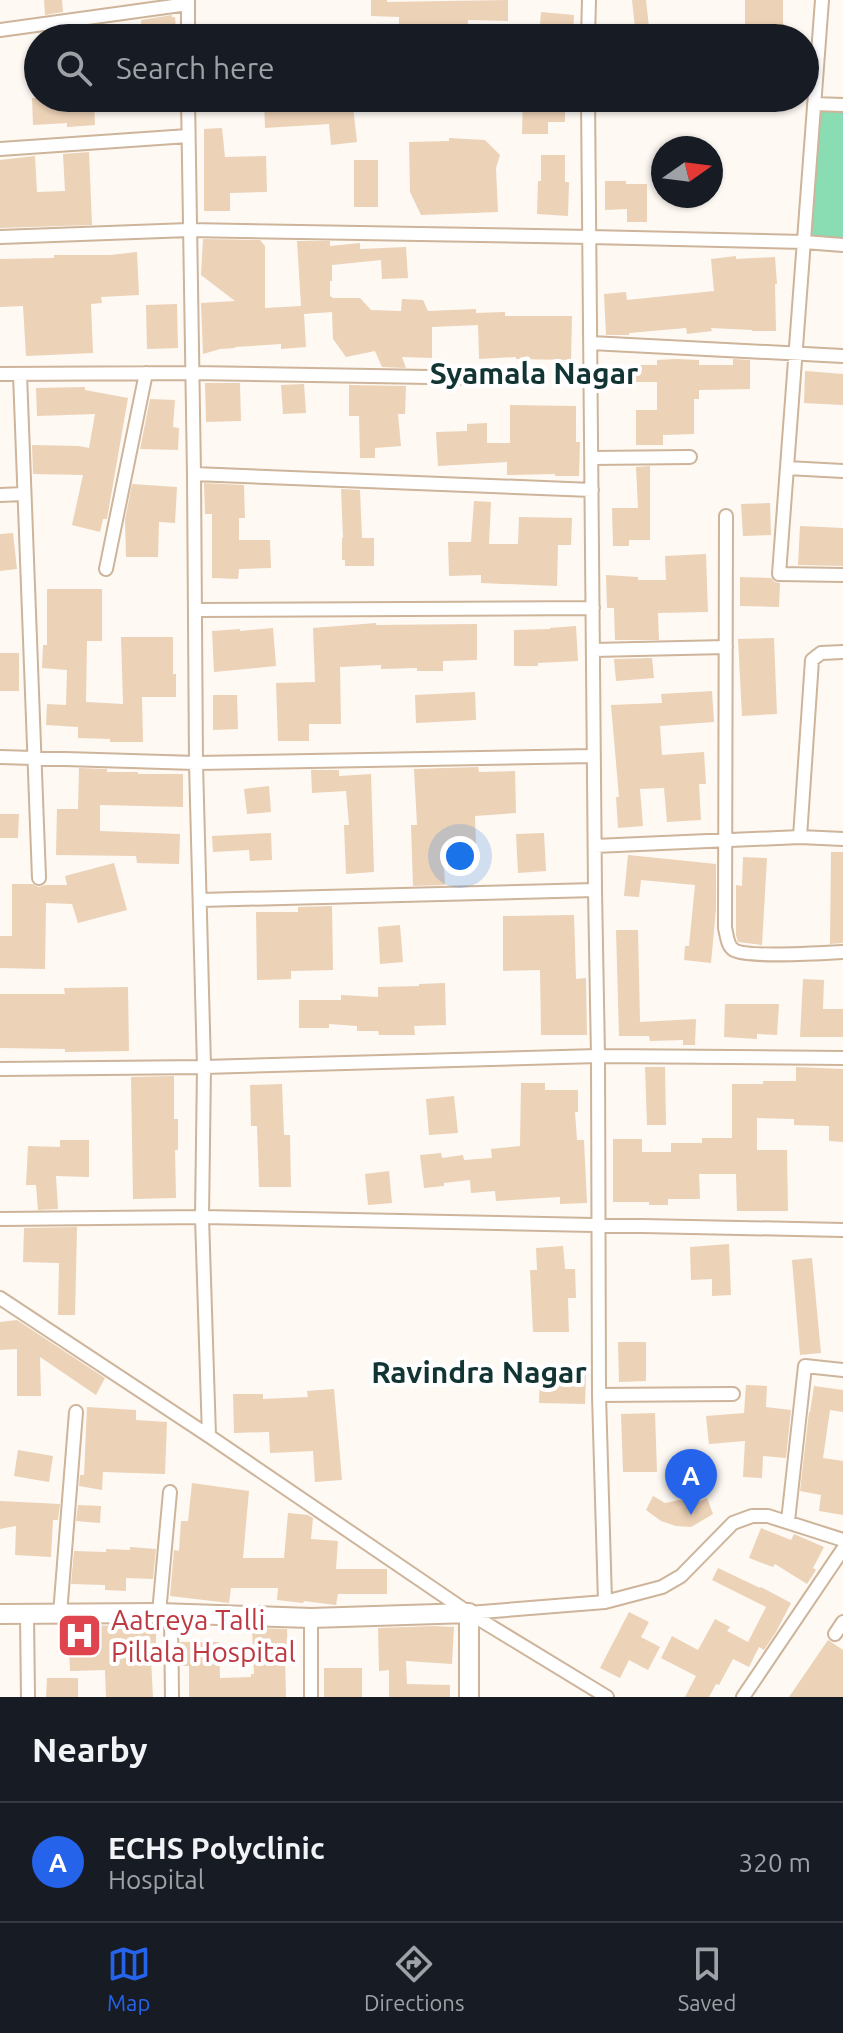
<!DOCTYPE html>
<style>
:root{--surface:#171b24;--page:#242831;--text:#f1f3f6;--muted:#9ea1a6;--line:#363941;--accent:#2563eb}
body{margin:0;font-family:Ubuntu,sans-serif;background:var(--page);color:var(--text)}
.compass{position:absolute;left:651px;top:136px;width:72px;height:72px;border-radius:50%;background:var(--surface);box-shadow:0 2px 6px #0004;rotate:76deg}
.you{position:absolute;left:460px;top:856px;width:28px;height:28px;margin:-20px;border:6px solid #fff;border-radius:50%;background:#1a73e8;box-shadow:0 0 0 12px #1a73e833}
.badge{display:grid;place-items:center;width:52px;height:52px;border-radius:50%;background:var(--accent);color:#fff;font-size:26px;font-weight:700}
.pin{position:absolute;translate:-50% -66px;filter:drop-shadow(0 2px 4px #0008)}
.pin::after{content:'';position:absolute;top:42px;width:28px;height:24px;background:inherit;clip-path:polygon(0 0,100% 0,50% 100%)}
.list{margin:0;padding:0;list-style:none}
h2{display:flex;justify-content:space-between;align-items:center;height:104px;margin:0;padding:0 32px;font-size:34px}
h2 small{font-size:26px;font-weight:400;color:var(--muted)}
.list li{display:grid;grid-template-columns:52px 1fr auto;gap:24px;align-items:center;box-sizing:border-box;height:120px;padding:0 32px;border-top:2px solid var(--line)}
.list b{display:block;font-size:30px;white-space:nowrap}
.list p{margin:0;font-size:26px;white-space:nowrap;color:var(--muted)}
.list em{font-size:26px;font-style:normal;color:var(--muted)}
.icon{flex:none;width:44px;height:44px;fill:none;stroke:currentColor;stroke-width:2;stroke-linecap:round;stroke-linejoin:round}
.map{position:relative;flex:none;width:843px;height:1697px;overflow:hidden}
.search{position:absolute;background:var(--surface);box-shadow:0 2px 6px #0004;left:24px;right:24px;top:24px;height:88px;display:flex;align-items:center;gap:20px;box-sizing:border-box;padding:0 28px;border-radius:44px;color:var(--muted);font-size:30px}
.sheet{height:224px;background:var(--surface)}
nav{display:flex;justify-content:space-around;align-items:center;box-sizing:border-box;height:112px;border-top:2px solid var(--line);background:var(--surface);font-size:22px;color:var(--muted)}
nav a{display:grid;justify-items:center;gap:4px}
nav .on{color:var(--accent)}
.map>svg:first-child{display:block}
</style>
<div class="map">
<svg width="843" height="1697" viewBox="0 0 843 1697">
<rect width="100%" height="100%" fill="#fef9f3"/>
<path fill="#8addb3" d="M814,104L843,105V245L804,242Z"/>
<path fill="#ecd2b7" d="M44,0H62L63,12L45,15Z
M371,0H387V2L508,0V21L468,20L467,38H399V17L371,16Z
M632,0H646L649,27L635,28Z
M745,0H783V33L745,32Z
M541,12L574,15L573,38H539Z
M172,15V17H175L177,38H142L141,20Z
M293,24L294,38H272L271,25Z
M108,27L109,38H74L73,29Z
M32,98H94L95,125L67,127V123L33,125Z
M264,98H352L357,142L331,145L329,124L265,128Z
M523,98H565V122H548V134H522Z
M222,128L225,157L266,156L267,192L230,193V211H204V129Z
M449,138L485,140L500,155L496,168L498,212L421,215L410,192L409,142L449,141Z
M89,152L92,225L0,228V160L35,156L37,192L65,191L63,154Z
M541,155H565V182H569L568,216L537,214L538,181H541Z
M354,160H378V207H354Z
M605,181H626V184H647V222H627V209L605,210Z
M203,239L260,240L265,246V308L301,306L297,241H330V246L360,243V249L406,247L408,278L382,279L381,260L332,265V281H330V296L333,298H360L371,310L401,311L402,299L423,300L428,311L476,309V313L505,312V316H572L571,360L516,359V357L479,359L478,325L432,327V358L402,357L406,368L382,367L375,351L346,357L333,339L332,312L304,314L306,347L281,349V344L235,347V348L220,349L203,354L201,303L235,301L201,275Z
M137,252L139,295L101,297L102,303L91,304L93,353L26,356L23,306L0,307V259L54,258V255H110Z
M736,256V259L775,257L777,284H775L776,331H752V330L711,328L712,331L687,334L686,328L629,333V335H606L604,294L626,292L627,300L714,291L711,259Z
M177,304L178,348L147,349L146,305Z
M733,359L750,360V389L699,390V399H694V434L663,435V445H636V410H657V382H632V365H657V360L676,359L699,360V365H733Z
M805,371L843,374V405L804,403Z
M205,383H240L241,421L206,422Z
M304,384L306,413L283,414L281,385Z
M349,385L406,386L405,414H398L401,446L375,448V458H360L359,416H349Z
M85,387V390L128,398L107,519H103L100,532L72,525L83,475L33,474L32,445L79,446L89,448L95,414L37,416L36,388Z
M150,399L175,400L173,427L179,428L178,450L140,449Z
M510,405L576,406V442H580L579,476H555V474L507,475V462L438,466L436,432L467,431V424L487,423V443H510Z
M650,466V540H629V546H613L612,508H638L636,467Z
M204,483L244,485L245,518H239V540H270L271,568L239,569L238,579L212,578V514H205Z
M132,484L177,487L175,523L159,522L158,557H126L125,520Z
M341,489L360,490L362,538H374V566H345V560H342V538H343Z
M474,501L491,502L489,544H518L519,517L572,518L571,545H558L557,586L481,583V575L449,576L448,542H471Z
M770,503L771,535L743,536L741,504Z
M800,526L843,528V566L798,565Z
M13,533L17,569L0,571V534Z
M706,554L708,612L658,613L659,640H615L614,608H607L606,575L638,577V580H666L665,556Z
M740,577L771,578L775,582L780,583L779,607L740,606Z
M47,589H102V641H87L86,702L123,704L121,637H173V674H176V697H142L143,742H110V739L78,738V727L46,725L47,704L66,705L67,670L42,668L43,645H47Z
M376,623V625L477,624V660L443,661V671H417V668L381,669V665L340,667L341,724H309V741H278L276,683L315,682L313,628Z
M576,626L578,661L538,663V666H514V630L550,629V628Z
M273,628L276,666L214,672L212,631L240,629V631Z
M774,638L777,714L742,716L738,639Z
M0,653H19V691H0Z
M652,658L654,678L616,681L614,659Z
M712,691L714,722L660,726L662,755L704,752L706,784H699L701,820L667,822L664,788L640,789L643,826L618,828L616,797H619L611,705L662,703L661,694Z
M475,692L476,720L416,723L415,695Z
M213,695H237L238,729L213,730Z
M478,767L479,772L515,771L516,813L475,816L476,847L443,848L445,885L413,886L411,825H417L414,769Z
M79,768L107,769V772H138V774H183V807L100,805V831L180,834L179,864L137,863L136,856L56,855L57,809H78Z
M311,770H339V776L371,774L374,872L346,874L344,825H349L346,791L312,793Z
M269,786L271,812L247,814L244,789Z
M0,814H19L18,838H0Z
M271,833L272,860L250,861L249,850L213,852L212,836Z
M544,833L546,871L518,873L516,834Z
M831,852H843V943L830,944Z
M628,855L716,864V909L711,963L684,960L685,946H689L695,885L641,880L639,897L624,896Z
M743,857L767,858L762,945L738,942L736,935V885L742,886Z
M114,863L127,910L78,923L72,904L46,903L45,969L0,968V936H12V884H33L39,887L45,885H67L65,876Z
M332,906L333,970L291,971V979L257,980L256,912H298V907Z
M574,915L576,979L586,978L587,1035H541L540,970L503,971V916Z
M400,925L403,962L380,964L378,927Z
M616,930H638L640,1022L696,1019L695,1045H683V1040L650,1041L649,1036H619Z
M803,979L824,980L823,1009H843V1037H800Z
M445,983L446,1025L414,1026L415,1035H379L378,1031H357V1026L329,1024V1028H299V1000H341V995L378,997V987L419,986V984Z
M128,987L129,1051L65,1052V1049L0,1048V994H65L64,988Z
M725,1004H779L777,1035L757,1034V1039L724,1037Z
M645,1067H665L666,1125H647Z
M796,1067L843,1069V1142L829,1141V1126L794,1125V1119L757,1118V1150H787L788,1211H737L736,1174H699L700,1199H668V1205H649V1202H613V1139H642V1152H671V1143H702V1138H732V1084H763V1081H796Z
M174,1076V1119H178V1150H175L176,1198L133,1199L131,1077Z
M521,1083H545V1090H578V1112H575L577,1140H584L587,1203L560,1204V1197L496,1201L495,1191L471,1193L470,1180L444,1183V1186L424,1188L420,1155L441,1153L442,1158L463,1155L464,1160L492,1158L491,1149L520,1146Z
M282,1084L284,1135H290L291,1187H259L257,1126H251L250,1085Z
M454,1096L458,1133L429,1135L426,1099Z
M60,1140H89V1177L56,1176L58,1209L38,1210L36,1185H26L28,1146L60,1147Z
M389,1171L392,1203L368,1205L365,1174Z
M77,1227L75,1315H58L59,1263L23,1262L24,1228Z
M729,1244L731,1295L712,1296V1279L691,1280L690,1247Z
M563,1246L565,1269H575L576,1298H568L569,1332H533L530,1270H537L536,1248Z
M812,1258L821,1353L800,1355L792,1260Z
M17,1320L105,1378L96,1395L40,1357L41,1396H17V1349L0,1350V1322Z
M618,1342H646V1381L619,1382Z
M540,1372L586,1374L585,1404L539,1403Z
M746,1385L767,1386L766,1407L791,1410L786,1458L763,1456L762,1478L743,1477L745,1441L709,1444L706,1416L744,1413Z
M814,1386L843,1390V1412L830,1410L823,1458L843,1461V1515L819,1511L821,1495L800,1491L809,1412H810Z
M334,1389L342,1480L315,1482L313,1451L270,1453L269,1432L234,1433L233,1394H263V1399L308,1397L307,1391Z
M87,1407L136,1410V1420L167,1422L165,1474L103,1472L102,1490L79,1486L80,1475H84Z
M655,1413L657,1472H623L621,1414Z
M18,1450L53,1456L49,1482L14,1476Z
M192,1483L249,1491L243,1558H284L288,1513L308,1515L313,1518L311,1539L338,1541L336,1569H387V1594H338L336,1605L304,1601L303,1603L277,1600L278,1588H231L229,1603L170,1596L174,1550L179,1551L181,1521H188Z
M653,1496L665,1503L684,1499L686,1507L707,1498L713,1514L691,1527L676,1526L661,1521L646,1510Z
M0,1501L60,1504L58,1520H53L51,1557L15,1555L16,1526L0,1529Z
M78,1505L101,1506L100,1523L76,1521Z
M761,1528L791,1540L794,1534L824,1547L813,1568L816,1570L807,1584L775,1564L773,1567L749,1558Z
M130,1547L156,1549L153,1579L126,1578V1591L105,1590V1585L71,1584L74,1551L106,1552V1549L130,1550Z
M718,1568L760,1588L761,1587L791,1603L776,1632L764,1650L759,1647L749,1667L733,1659L719,1685L716,1684L709,1697H685L696,1676L661,1658L672,1636L698,1650L715,1619L730,1627L727,1631L748,1642L766,1607L712,1580Z
M629,1612L649,1622L641,1637L660,1647L648,1670L629,1660L620,1678L600,1668Z
M156,1625V1659H151L153,1697H106L105,1670L70,1671L68,1626Z
M435,1626L454,1627L452,1664L406,1661L407,1684L450,1685V1697H389V1670L379,1671L378,1628Z
M252,1628L287,1629L288,1658H285L286,1697H189V1666H181L180,1642H219L220,1678L251,1677V1674H254Z
M828,1640L843,1650V1697H789Z
M324,1668H362V1697H324Z
M47,1678H78V1697H46Z"/>
<g fill="none" stroke-linecap="round" stroke-linejoin="round">
<defs>
<path id="street" d="M822,0L779,574L843,575
M0,30L188,4
M188,38V0
M588,38L589,0
M188,98L194,474L196,763L204,1067L202,1217L209,1436
M588,98L595,890L598,1056L599,1395L605,1602
M814,104L843,105
M0,149L188,136
M0,237L189,230L590,237L804,242L843,245
M591,343L843,356
M0,374L192,373L488,378
M20,374L39,878
M592,458L690,457
M787,468L843,471
M194,474L592,490
M0,495L24,494
M726,516L725,928C727,935 727,946 734,950C747,958 824,953 843,952
M106,569L146,373
M195,610L593,608
M593,650L726,647
M0,757L196,763L594,756
M800,837L812,660L821,653L843,652
M595,846L800,837L843,839
M200,900L595,890
M0,1069L204,1067L598,1056L843,1058
M0,1219L202,1217L843,1230
M0,1298L209,1436L469,1613L607,1697
M599,1395L733,1394
M788,1521L805,1366L843,1370
M159,1613L170,1492
M171,1613L172,1697
M469,1613L605,1602L662,1587L681,1576L733,1523L752,1516H768L843,1540
M27,1614L28,1697
M60,1614L76,1412
M835,1634L843,1622
M311,1697V1618
M743,1697L843,1549"/>
<path id="secondary" d="M0,1614L159,1613L311,1618L469,1613V1697"/>
</defs>
<use href="#street" stroke="#cdb49a" stroke-width="16"/>
<use href="#secondary" stroke="#cdb49a" stroke-width="22"/>
<use href="#street" stroke="#fff" stroke-width="12"/>
<use href="#secondary" stroke="#fff" stroke-width="18"/>
</g>
<defs>
<symbol id="hospital-square" viewBox="-11 -11 22 22"><rect x="-9" y="-9" width="18" height="18" rx="4" fill="#e0444e" stroke="#fff"/><path d="M-5-5h3v3.5h4V-5h3V5h-3V1.5h-4V5h-3Z" fill="#fff"/></symbol>
</defs>
<g fill-rule="evenodd">
<use href="#hospital-square" x="54" y="1610" width="51" height="51"/>
</g>
<g text-anchor="middle" stroke-width="8" stroke-linejoin="round" paint-order="stroke">
<g font-size="28" fill="#be3a42" stroke="#fff" text-anchor="start">
<text x="111" y="1630">Aatreya Talli<tspan x="111" dy="32">Pillala Hospital</tspan></text>
</g>
<g font-size="30" font-weight="bold" fill="#123533" stroke="#fff">
<text x="534" y="384">Syamala Nagar</text>
<text x="479" y="1383">Ravindra Nagar</text>
</g>
</g>
</svg>
<svg class="compass" viewBox="-18 -18 36 36"><path d="M0-13l5 13h-10z" fill="#e53935"/><path d="M0 13l5-13h-10z" fill="#9ea1a6"/></svg>
<div class="you"></div>
<div class="pin badge" style="left:691px;top:1515px">A</div>
<div class="search"><svg class="icon" aria-label="search" viewBox="0 0 24 24"><circle cx="10" cy="10" r="6"/><path d="M15 15l6 6"/></svg>Search here</div>
</div>
<section class="sheet">
<h2>Nearby<small></small></h2>
<ul class="list">
<li><span class="badge">A</span><div><b>ECHS Polyclinic</b><p>Hospital</p></div><em>320 m</em></li>
</ul>
</section>
<nav>
<a class="on"><svg class="icon" aria-label="map" viewBox="0 0 24 24"><path d="M3 6l6-2 6 2 6-2v14l-6 2-6-2-6 2zM9 4v14M15 6v14"/></svg>Map</a>
<a><svg class="icon" aria-label="directions" viewBox="0 0 24 24"><path d="M12 3l9 9-9 9-9-9zM9 14v-3h6M13 9l2 2-2 2"/></svg>Directions</a>
<a><svg class="icon" aria-label="saved" viewBox="0 0 24 24"><path d="M7 4h10v16l-5-4-5 4z"/></svg>Saved</a>
</nav>
